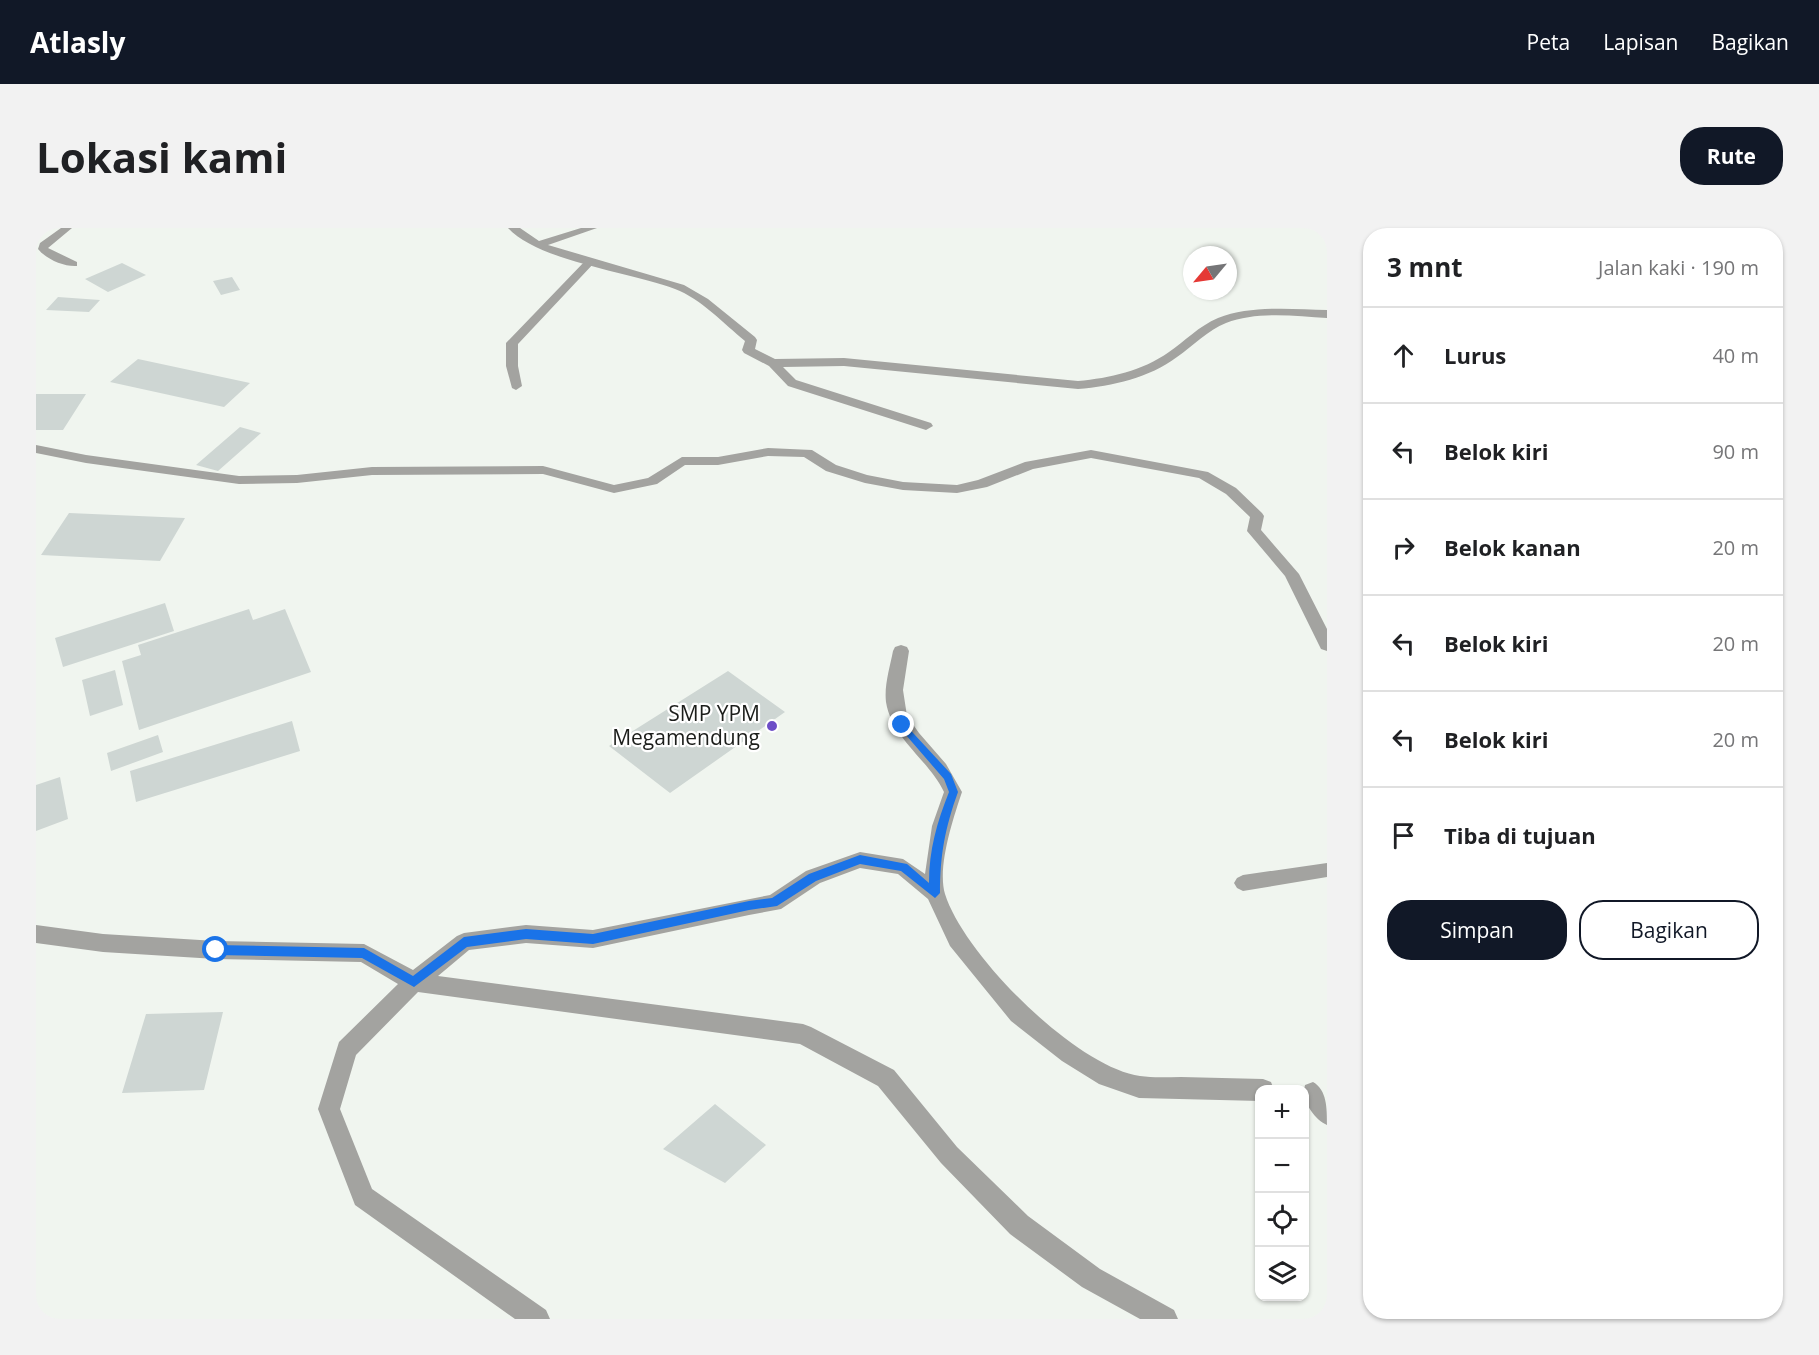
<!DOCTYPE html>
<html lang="id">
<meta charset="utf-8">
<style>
:root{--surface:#fff;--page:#f2f2f2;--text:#202124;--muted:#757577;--line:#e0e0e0;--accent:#111827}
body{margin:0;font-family:"Open Sans",sans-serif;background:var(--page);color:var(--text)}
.controls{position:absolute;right:18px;bottom:18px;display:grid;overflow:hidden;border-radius:12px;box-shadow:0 2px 4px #0004}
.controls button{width:54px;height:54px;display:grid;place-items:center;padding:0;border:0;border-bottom:2px solid var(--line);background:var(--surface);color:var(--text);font:30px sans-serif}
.compass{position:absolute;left:1147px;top:18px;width:54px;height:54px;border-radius:50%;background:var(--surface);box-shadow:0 2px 4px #0004;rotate:241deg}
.stop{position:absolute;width:18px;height:18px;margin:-14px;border:4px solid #1a73e8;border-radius:50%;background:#fff}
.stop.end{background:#1a73e8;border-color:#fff;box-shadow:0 2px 6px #0008}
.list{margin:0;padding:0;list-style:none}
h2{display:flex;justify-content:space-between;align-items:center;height:78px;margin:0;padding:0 24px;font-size:26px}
h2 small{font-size:20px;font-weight:400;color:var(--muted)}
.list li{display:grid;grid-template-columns:39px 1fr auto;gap:18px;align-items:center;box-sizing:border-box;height:96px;padding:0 24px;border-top:2px solid var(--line)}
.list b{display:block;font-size:22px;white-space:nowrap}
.list em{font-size:20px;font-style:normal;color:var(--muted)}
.actions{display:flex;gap:12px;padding:18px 24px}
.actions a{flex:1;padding:14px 0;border:2px solid var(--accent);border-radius:24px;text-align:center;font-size:21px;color:var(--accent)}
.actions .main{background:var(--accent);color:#fff}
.icon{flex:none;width:33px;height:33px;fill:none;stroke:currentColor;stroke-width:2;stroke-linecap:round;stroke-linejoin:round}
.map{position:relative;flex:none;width:1291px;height:1091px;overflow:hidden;border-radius:24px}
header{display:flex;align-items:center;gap:36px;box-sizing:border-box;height:84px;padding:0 30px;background:var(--accent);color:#fff}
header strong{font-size:28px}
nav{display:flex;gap:33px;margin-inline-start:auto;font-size:21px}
.intro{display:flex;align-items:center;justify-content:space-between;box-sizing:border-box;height:144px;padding:0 36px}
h1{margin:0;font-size:42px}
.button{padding:15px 27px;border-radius:24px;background:var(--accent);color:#fff;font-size:21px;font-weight:700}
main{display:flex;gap:36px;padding:0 36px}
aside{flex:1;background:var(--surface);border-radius:24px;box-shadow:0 2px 4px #0004}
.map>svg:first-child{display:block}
</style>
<header>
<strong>Atlasly</strong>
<nav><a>Peta</a><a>Lapisan</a><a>Bagikan</a></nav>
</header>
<div class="intro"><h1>Lokasi kami</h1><a class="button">Rute</a></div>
<main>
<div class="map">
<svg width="1291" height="1091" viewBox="0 0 1291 1091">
<rect width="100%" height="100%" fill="#f0f5ef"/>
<path fill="#ced6d3" d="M86,35L110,47L72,64L49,51Z
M196,49L204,62L185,67L177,53Z
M22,69L64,72L53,84L10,82Z
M102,131L214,155L188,179L74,154Z
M0,166H50L27,202H0Z
M204,199L225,205L182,243L160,237Z
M33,285L149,290L124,333L5,327Z
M129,375L138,403L27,439L19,410Z
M213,381L217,392L249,381L275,444L103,502L86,433L105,427L102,417Z
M79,442L87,477L54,488L46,452Z
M692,443L749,484L634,565L573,518Z
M256,493L264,523L100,574L94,543Z
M122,507L127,524L75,543L71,525Z
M24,549L32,591L0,603V557Z
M187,784L168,862L86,865L110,786Z
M679,876L730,917L689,955L627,921Z"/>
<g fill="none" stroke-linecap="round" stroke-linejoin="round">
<path fill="#a3a3a0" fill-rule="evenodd" d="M25,0H36L12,20L41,34V38C28,39 10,31 2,21L4,15Z
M550,32L559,34L482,116V138L486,158L480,162L476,160L470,138V115Z
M1291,635V649L1207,663L1201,660L1198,655L1201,650L1207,647Z"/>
<path fill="#a3a3a0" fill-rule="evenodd" d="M472,0H484L503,13L545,0H561L512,17L648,57L672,71L719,109L721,112L719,121L739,131L808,130L1042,153C1074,150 1106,143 1133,124C1149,113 1163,98 1182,90C1215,77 1256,81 1291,82V90C1259,88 1221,83 1190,95C1172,102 1157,118 1141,129C1113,150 1077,158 1042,161L808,138L747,139L760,152L895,195L897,198L890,202L752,158L733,138L708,125L706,122L709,113C687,95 665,71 639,61C594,44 502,33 472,0Z
M0,217L50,227L203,248L261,247L336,239L507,238L578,257L612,250L646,229H682L732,220L776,222L800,237L831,247L867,254L921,257L942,252L989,234L1055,222L1172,244L1200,260L1226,285L1228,288L1225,302L1263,346L1291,401V423L1285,421L1283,417L1249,348L1211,303L1214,289L1190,266L1163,250L1055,230L997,241L951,259L921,265L867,262L829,255L790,243L768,229L732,228L682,237H649L621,256L578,265L507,246L336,247L261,255L203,256L50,235L0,225Z
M865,417L871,419L873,423L867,462L871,488L883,505L910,536L926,564C917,591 901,639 909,666C928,727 1040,839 1104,848C1117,850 1132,849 1145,849C1172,850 1200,850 1227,851L1235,854L1238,862H1224V873L1103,870L1063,856L1026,833L975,793L914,718L892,671L862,646L824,640L784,655L745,681L713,687L557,720L490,715L433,722L402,748L767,796L775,799L858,842L921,919L992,988L1064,1041L1138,1082L1142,1091H1104L1046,1059L974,1006L905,935L842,858L764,816L382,764L320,827L304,881L336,961L510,1082L514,1091H479L319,977L282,881L303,814L362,756L325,734L180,731L67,724L0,715V697L67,706L180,713L328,716L377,742L421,708L428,705L490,697L557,702L734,667L770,643L824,624L867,631L889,646L896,598L908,564C893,532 856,511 850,474C848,457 854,439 857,423L859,419Z
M1277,854C1291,862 1291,880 1291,897C1277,891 1265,871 1269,857Z"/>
</g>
<path fill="#1a73e8" d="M866,493L915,546L922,564C909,600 904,627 904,665L899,670L865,643L824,636L780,653L741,678L713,682L557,716L490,711L431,719L378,759L326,730L180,727L174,722L180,717L328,720L377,748L428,709L490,701L557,706L713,673L736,670L773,646L824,627L871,636L893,655C893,622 901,594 913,564L908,551L863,499L861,497Z"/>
<circle fill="#6d4ec7" stroke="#fff" stroke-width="2" cx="736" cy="498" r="6"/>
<g text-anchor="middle" stroke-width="4.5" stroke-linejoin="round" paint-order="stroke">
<g font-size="21" fill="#1c1e1b" stroke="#fff" text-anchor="end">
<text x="724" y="493">SMP YPM<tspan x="724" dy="24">Megamendung</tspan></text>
</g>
</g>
</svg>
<div class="controls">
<button>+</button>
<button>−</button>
<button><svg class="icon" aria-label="locate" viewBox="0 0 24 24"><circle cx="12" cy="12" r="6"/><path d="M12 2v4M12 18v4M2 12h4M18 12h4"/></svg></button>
<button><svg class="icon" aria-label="layers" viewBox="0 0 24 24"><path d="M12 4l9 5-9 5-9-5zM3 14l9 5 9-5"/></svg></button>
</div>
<svg class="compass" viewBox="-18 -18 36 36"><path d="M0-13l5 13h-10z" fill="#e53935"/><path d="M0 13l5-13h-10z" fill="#757577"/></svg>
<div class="stop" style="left:180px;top:722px"></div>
<div class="stop end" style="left:866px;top:497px"></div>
</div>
<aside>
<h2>3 mnt<small>Jalan kaki · 190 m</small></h2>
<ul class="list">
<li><svg class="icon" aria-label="ahead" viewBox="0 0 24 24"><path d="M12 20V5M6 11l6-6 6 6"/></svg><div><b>Lurus</b></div><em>40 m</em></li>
<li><svg class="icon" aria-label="left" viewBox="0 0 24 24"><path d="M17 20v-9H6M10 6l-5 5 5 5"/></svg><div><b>Belok kiri</b></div><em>90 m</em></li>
<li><svg class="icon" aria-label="right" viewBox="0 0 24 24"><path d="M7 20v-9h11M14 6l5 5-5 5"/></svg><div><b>Belok kanan</b></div><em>20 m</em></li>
<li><svg class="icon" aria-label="left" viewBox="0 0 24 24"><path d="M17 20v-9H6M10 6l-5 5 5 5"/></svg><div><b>Belok kiri</b></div><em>20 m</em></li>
<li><svg class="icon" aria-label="left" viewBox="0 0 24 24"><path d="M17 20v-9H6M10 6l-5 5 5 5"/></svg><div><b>Belok kiri</b></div><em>20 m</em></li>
<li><svg class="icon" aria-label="arrive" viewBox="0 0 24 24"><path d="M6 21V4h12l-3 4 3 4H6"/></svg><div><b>Tiba di tujuan</b></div></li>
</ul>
<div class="actions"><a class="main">Simpan</a><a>Bagikan</a></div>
</aside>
</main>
